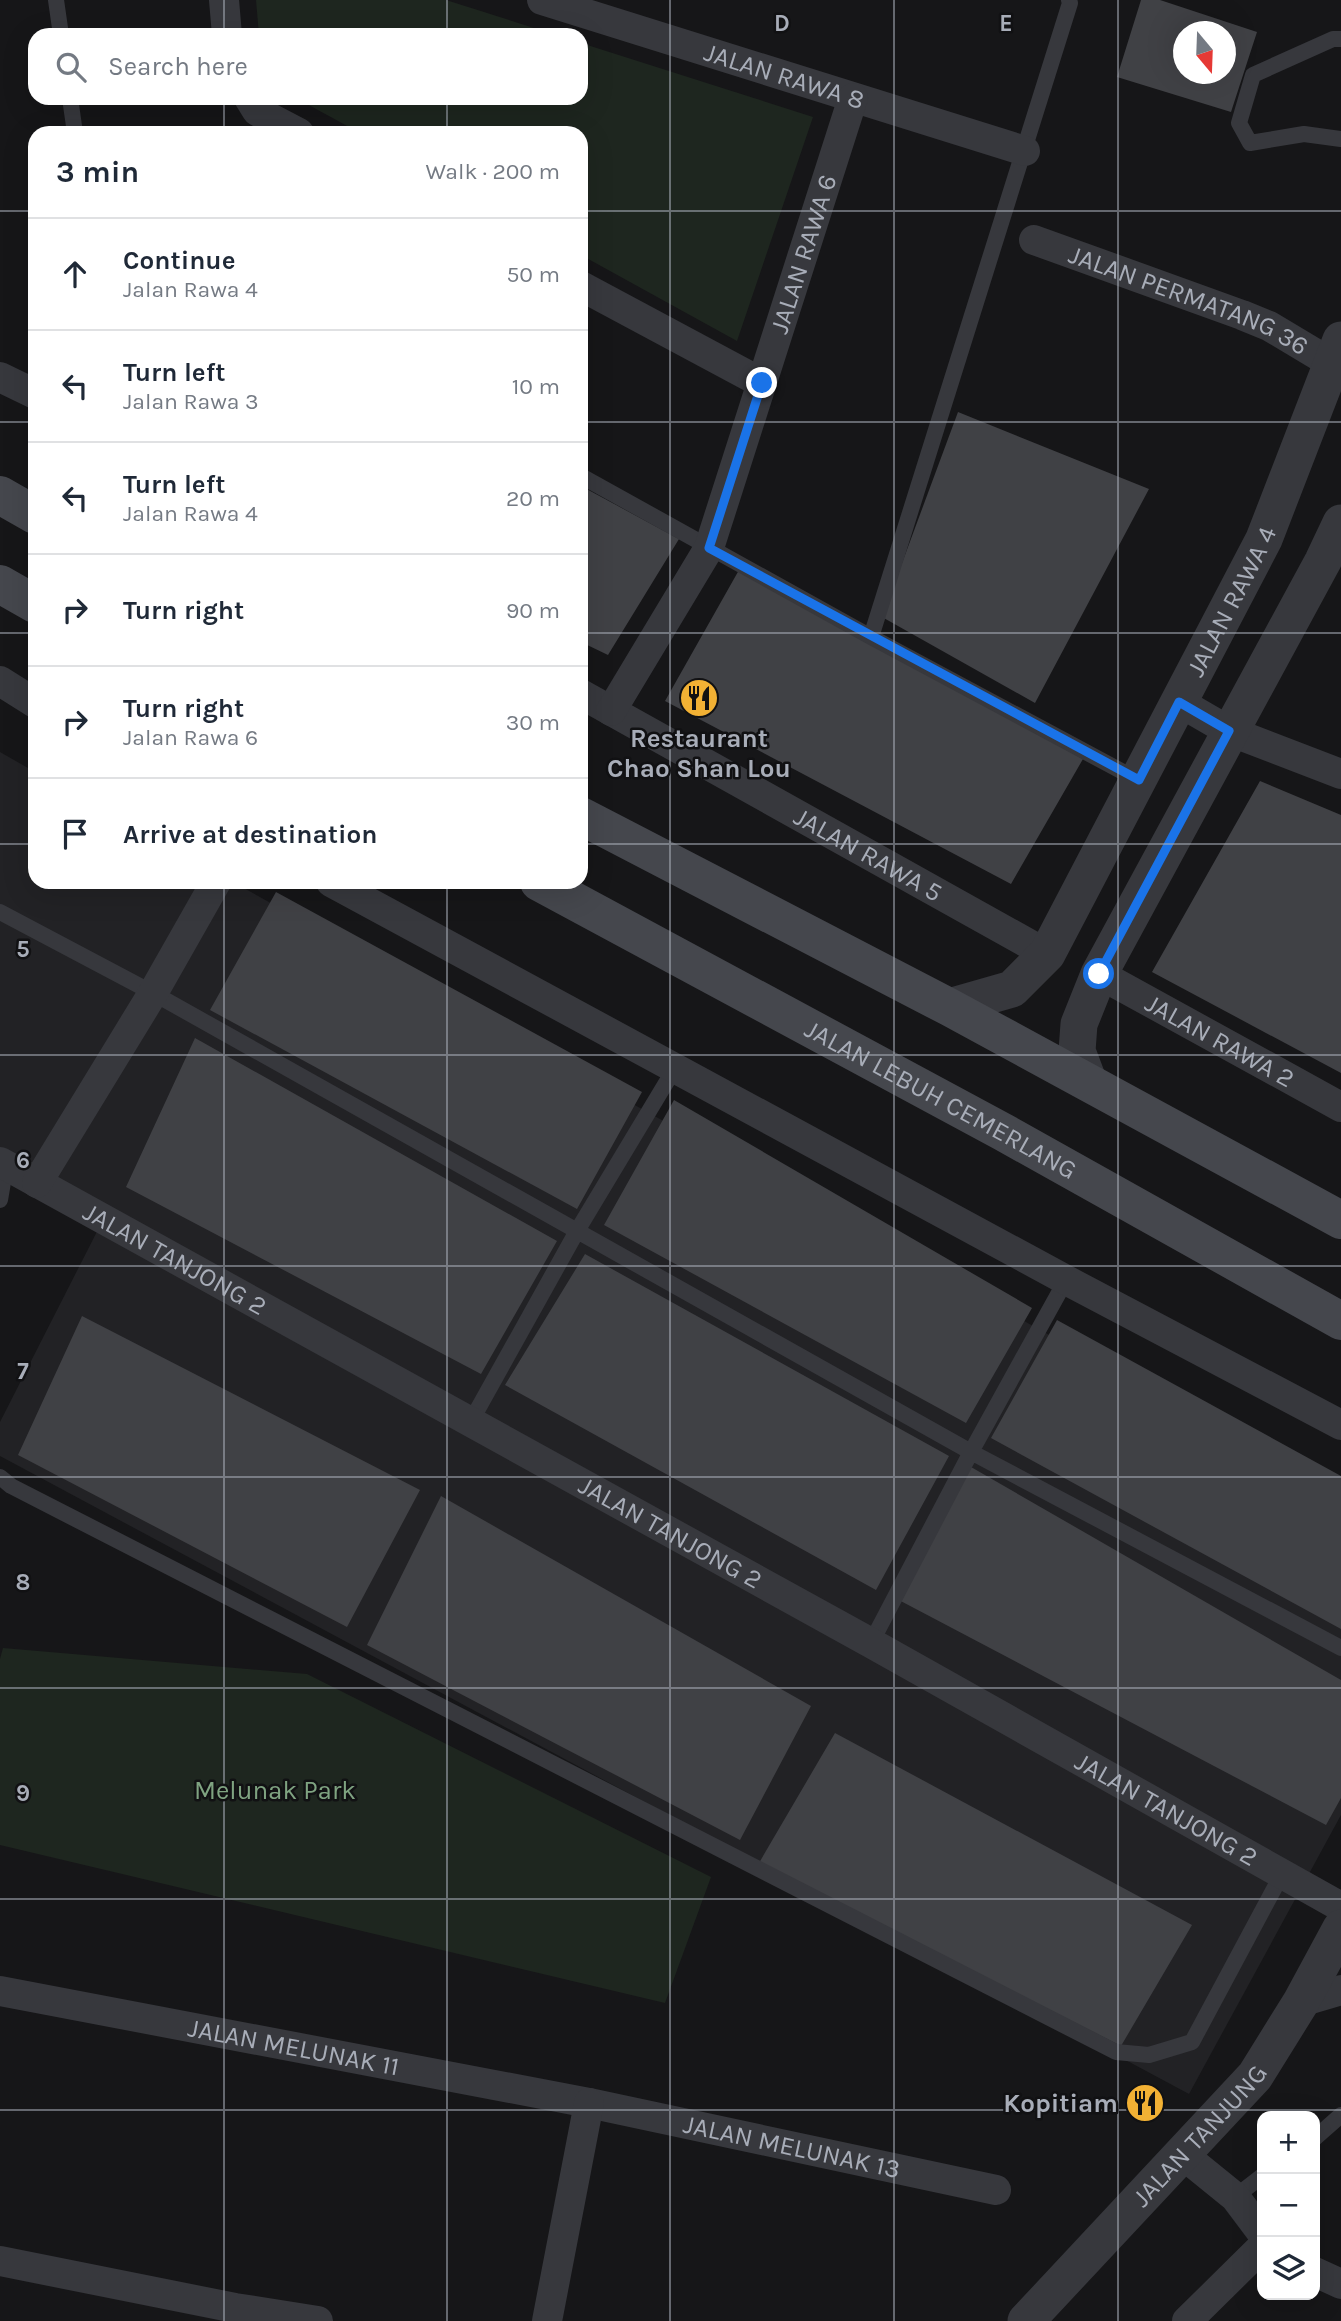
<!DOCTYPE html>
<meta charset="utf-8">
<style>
:root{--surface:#fff;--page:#f2f2f3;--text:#1f2937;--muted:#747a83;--line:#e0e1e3}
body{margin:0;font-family:Karla,sans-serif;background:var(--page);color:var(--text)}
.controls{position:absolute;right:21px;bottom:21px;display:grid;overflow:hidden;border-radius:14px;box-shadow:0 7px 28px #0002}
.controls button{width:63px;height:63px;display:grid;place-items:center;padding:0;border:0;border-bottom:2px solid var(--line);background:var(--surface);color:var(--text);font:35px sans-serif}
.compass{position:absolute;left:1173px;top:21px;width:63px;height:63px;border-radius:50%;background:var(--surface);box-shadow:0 7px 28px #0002;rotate:161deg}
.stop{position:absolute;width:21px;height:21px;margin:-16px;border:5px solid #1a73e8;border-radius:50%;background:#fff}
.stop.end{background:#1a73e8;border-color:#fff;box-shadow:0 2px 7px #0008}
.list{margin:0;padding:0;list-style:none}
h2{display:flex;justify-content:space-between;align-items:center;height:91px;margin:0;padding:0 28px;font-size:30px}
h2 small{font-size:23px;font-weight:400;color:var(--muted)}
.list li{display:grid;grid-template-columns:46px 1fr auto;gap:21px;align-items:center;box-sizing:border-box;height:112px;padding:0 28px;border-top:2px solid var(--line)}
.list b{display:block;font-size:26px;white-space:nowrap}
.list p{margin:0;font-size:23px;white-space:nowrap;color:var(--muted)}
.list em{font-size:23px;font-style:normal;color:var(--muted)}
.icon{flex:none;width:38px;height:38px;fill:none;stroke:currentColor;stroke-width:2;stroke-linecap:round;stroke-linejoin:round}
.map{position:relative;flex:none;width:1341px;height:2321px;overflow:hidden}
.search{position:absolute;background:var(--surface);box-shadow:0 7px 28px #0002;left:28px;top:28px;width:560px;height:77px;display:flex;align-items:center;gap:18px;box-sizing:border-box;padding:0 24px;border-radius:21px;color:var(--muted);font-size:26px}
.panel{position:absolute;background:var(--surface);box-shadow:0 7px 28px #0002;left:28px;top:126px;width:560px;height:763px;border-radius:21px}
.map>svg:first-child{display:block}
</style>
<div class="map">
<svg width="1341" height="2321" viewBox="0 0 1341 2321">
<rect width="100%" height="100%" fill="#161618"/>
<path fill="#222225" d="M0,752L35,772V882H233L1341,1497V1815L1189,2094L0,1456V1422L108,1210L0,1148Z"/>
<path fill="#1e261f" d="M256,0H446L556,35H259Z
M581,43L813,117L737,341L581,255V133H360L296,98H581Z
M3,1648L307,1674L711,1877L665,2003L0,1845V1659Z"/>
<path fill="#404145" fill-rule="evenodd" d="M1141,0H1160L1257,32L1231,112L1117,77ZM1184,32H1226V74H1184Z
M958,412L1149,489L1035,703L882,617Z
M581,486L679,539L608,655L581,642Z
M739,570L1083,759L1011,884L665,701Z
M1260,781L1341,815V1073L1152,972Z
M276,892L642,1092L577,1209L210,1010Z
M195,1038L557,1241L481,1374L126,1187Z
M674,1100L1032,1308L966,1423L604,1225Z
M585,1254L949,1456L876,1590L505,1385Z
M82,1316L420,1490L347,1627L18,1455Z
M1057,1320L1341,1476V1629L991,1438Z
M971,1467L1341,1680V1798L1326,1825L895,1598Z
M441,1496L811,1706L740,1840L367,1645Z
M835,1733L1192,1925L1121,2046L759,1863Z"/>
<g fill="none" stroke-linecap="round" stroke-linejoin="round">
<path stroke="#37383d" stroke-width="16" d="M56,0L61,35
M1341,39H1333L1253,75L1239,123L1250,143L1304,134L1341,139
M70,98L75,133
M581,476L871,637L1138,780
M871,637L1070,3L1069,0
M0,912L153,993L971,1452L1341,1648
M0,1200L6,1165
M470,1423L577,1231L675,1068
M0,1477L11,1486L1116,2052L1149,2055L1192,2042L1282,1874
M871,1643L971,1452L1066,1280
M1315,2138L1341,2115
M1235,2197L1262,2176"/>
<g stroke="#37383d" stroke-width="30">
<path d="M224,0L227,35"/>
<path id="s1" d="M542,0L1025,151"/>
<path d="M249,98L257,111L299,133"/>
<path id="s2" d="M1034,240L1242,315L1269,326L1341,369"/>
<path d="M581,286L762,383"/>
<path d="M0,377L35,394"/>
<path d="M0,681L35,703"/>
<path id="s3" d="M581,694L1047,954"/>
<path d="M1179,702L1229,731L1341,774"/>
<path id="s4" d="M611,711L709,548L853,98"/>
<path d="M331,882L1066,1280L1341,1425"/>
<path id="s5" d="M1099,974L1341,1107"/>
<path id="s6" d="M0,1162L871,1643L1341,1907"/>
<path d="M37,1183L153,993L216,882"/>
<path id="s7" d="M0,1991L589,2103L996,2190"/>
<path d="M1301,2002L1341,1990"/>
<path d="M1182,2154L1235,2197L1262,2233"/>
<path d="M0,2261L235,2308L318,2321"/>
<path d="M1315,2272L1341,2284"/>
<path d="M547,2321L589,2103"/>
<path d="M1187,2321L1262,2247"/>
</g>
<g stroke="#37383d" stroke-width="37">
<path id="s8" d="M949,1007L1012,989L1047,954L1264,539L1341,340"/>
<path d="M1089,1083L1077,1051L1079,1024L1099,974L1323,561L1341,523"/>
<path id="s9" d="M1026,2321L1255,2076L1301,2002L1341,1928"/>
</g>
<g stroke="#45474d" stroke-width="38">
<path d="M0,495L35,515"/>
<path d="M0,584L35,604"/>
<path d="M581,816L949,1007L1341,1220"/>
<path id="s10" d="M539,882L1003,1132L1341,1321"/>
</g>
</g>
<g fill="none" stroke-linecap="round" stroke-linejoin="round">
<path stroke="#1a73e8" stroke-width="9" d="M762,383L709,548L1139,780L1179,702L1229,731L1099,974"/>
</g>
<path fill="none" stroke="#a8adb8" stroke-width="2" stroke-opacity="0.55" d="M224,0V35M447,0V35M670,0V2321M894,0V2321M1118,0V2321M224,98V133M447,98V133M0,211H35M581,211H1341M0,422H35M581,422H1341M0,633H35M581,633H1341M0,844H35M581,844H1341M224,882V2321M447,882V2321M0,1055H1341M0,1266H1341M0,1477H1341M0,1688H1341M0,1899H1341M0,2110H1341"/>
<defs>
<symbol id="restaurant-disc" viewBox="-11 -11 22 22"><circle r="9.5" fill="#f2b134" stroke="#111113"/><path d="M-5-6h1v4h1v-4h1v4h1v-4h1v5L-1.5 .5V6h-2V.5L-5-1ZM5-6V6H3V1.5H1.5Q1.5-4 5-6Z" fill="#111"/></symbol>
</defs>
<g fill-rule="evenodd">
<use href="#restaurant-disc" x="677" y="676" width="44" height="44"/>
<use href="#restaurant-disc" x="1123" y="2081" width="44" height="44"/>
</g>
<g text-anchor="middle" stroke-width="5" stroke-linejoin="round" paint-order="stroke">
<g font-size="26" fill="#a8adb8" stroke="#111113">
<text dy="9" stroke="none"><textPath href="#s1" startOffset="254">JALAN RAWA 8</textPath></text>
<text dy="9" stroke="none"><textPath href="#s4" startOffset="499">JALAN RAWA 6</textPath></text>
<text dy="9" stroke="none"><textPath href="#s2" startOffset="166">JALAN PERMATANG 36</textPath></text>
<text dy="9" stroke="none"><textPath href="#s8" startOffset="513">JALAN RAWA 4</textPath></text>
<text dy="9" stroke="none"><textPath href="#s3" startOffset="329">JALAN RAWA 5</textPath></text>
<text dy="9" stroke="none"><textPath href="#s5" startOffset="138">JALAN RAWA 2</textPath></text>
<text dy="9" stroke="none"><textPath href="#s10" startOffset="457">JALAN LEBUH CEMERLANG</textPath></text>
<text dy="9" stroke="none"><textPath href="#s6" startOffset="200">JALAN TANJONG 2</textPath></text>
<text dy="9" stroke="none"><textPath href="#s6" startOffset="766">JALAN TANJONG 2</textPath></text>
<text dy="9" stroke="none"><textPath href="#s6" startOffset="1334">JALAN TANJONG 2</textPath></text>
<text dy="9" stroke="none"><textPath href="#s7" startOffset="299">JALAN MELUNAK 11</textPath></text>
<text dy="9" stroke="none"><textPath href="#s9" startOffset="254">JALAN TANJUNG</textPath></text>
<text dy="9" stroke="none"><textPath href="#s7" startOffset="807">JALAN MELUNAK 13</textPath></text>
</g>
<g font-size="26" font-weight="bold" fill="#a8adb8" stroke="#111113">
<text x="699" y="747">Restaurant<tspan x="699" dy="30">Chao Shan Lou</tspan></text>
<text x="1118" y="2112" text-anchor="end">Kopitiam</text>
</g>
<g font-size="26" fill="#7fa381" stroke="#111113">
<text x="275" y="1799">Melunak Park</text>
</g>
</g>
<g font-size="23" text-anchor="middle" font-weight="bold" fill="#a8adb8" stroke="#111113" stroke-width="5" stroke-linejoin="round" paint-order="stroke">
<text x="782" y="31">D</text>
<text x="1006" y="31">E</text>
<text x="23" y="957">5</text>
<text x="23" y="1168">6</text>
<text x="23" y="1379">7</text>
<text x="23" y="1590">8</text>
<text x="23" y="1801">9</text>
</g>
</svg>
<div class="controls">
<button>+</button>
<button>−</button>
<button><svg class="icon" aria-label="layers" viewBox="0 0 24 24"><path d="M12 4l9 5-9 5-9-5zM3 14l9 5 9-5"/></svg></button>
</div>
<svg class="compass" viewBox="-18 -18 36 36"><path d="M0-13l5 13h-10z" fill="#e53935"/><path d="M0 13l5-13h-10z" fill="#747a83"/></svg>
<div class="stop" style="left:1099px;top:974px"></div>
<div class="stop end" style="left:762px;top:383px"></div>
<div class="search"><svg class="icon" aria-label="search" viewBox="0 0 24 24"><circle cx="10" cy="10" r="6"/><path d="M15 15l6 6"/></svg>Search here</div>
<section class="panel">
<h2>3 min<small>Walk · 200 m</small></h2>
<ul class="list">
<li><svg class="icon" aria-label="ahead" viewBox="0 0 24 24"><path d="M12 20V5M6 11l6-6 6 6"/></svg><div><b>Continue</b><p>Jalan Rawa 4</p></div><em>50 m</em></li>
<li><svg class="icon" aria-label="left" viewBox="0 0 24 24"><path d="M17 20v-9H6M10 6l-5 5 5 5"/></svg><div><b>Turn left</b><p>Jalan Rawa 3</p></div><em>10 m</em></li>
<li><svg class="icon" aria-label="left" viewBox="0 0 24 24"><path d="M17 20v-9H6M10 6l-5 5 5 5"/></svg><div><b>Turn left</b><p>Jalan Rawa 4</p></div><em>20 m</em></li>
<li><svg class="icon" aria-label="right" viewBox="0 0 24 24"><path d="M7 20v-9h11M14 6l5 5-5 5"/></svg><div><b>Turn right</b></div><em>90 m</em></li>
<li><svg class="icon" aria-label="right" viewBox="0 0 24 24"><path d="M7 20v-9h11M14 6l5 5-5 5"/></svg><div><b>Turn right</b><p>Jalan Rawa 6</p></div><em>30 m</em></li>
<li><svg class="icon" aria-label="arrive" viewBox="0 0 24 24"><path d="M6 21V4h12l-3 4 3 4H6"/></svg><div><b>Arrive at destination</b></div></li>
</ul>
</section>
</div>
